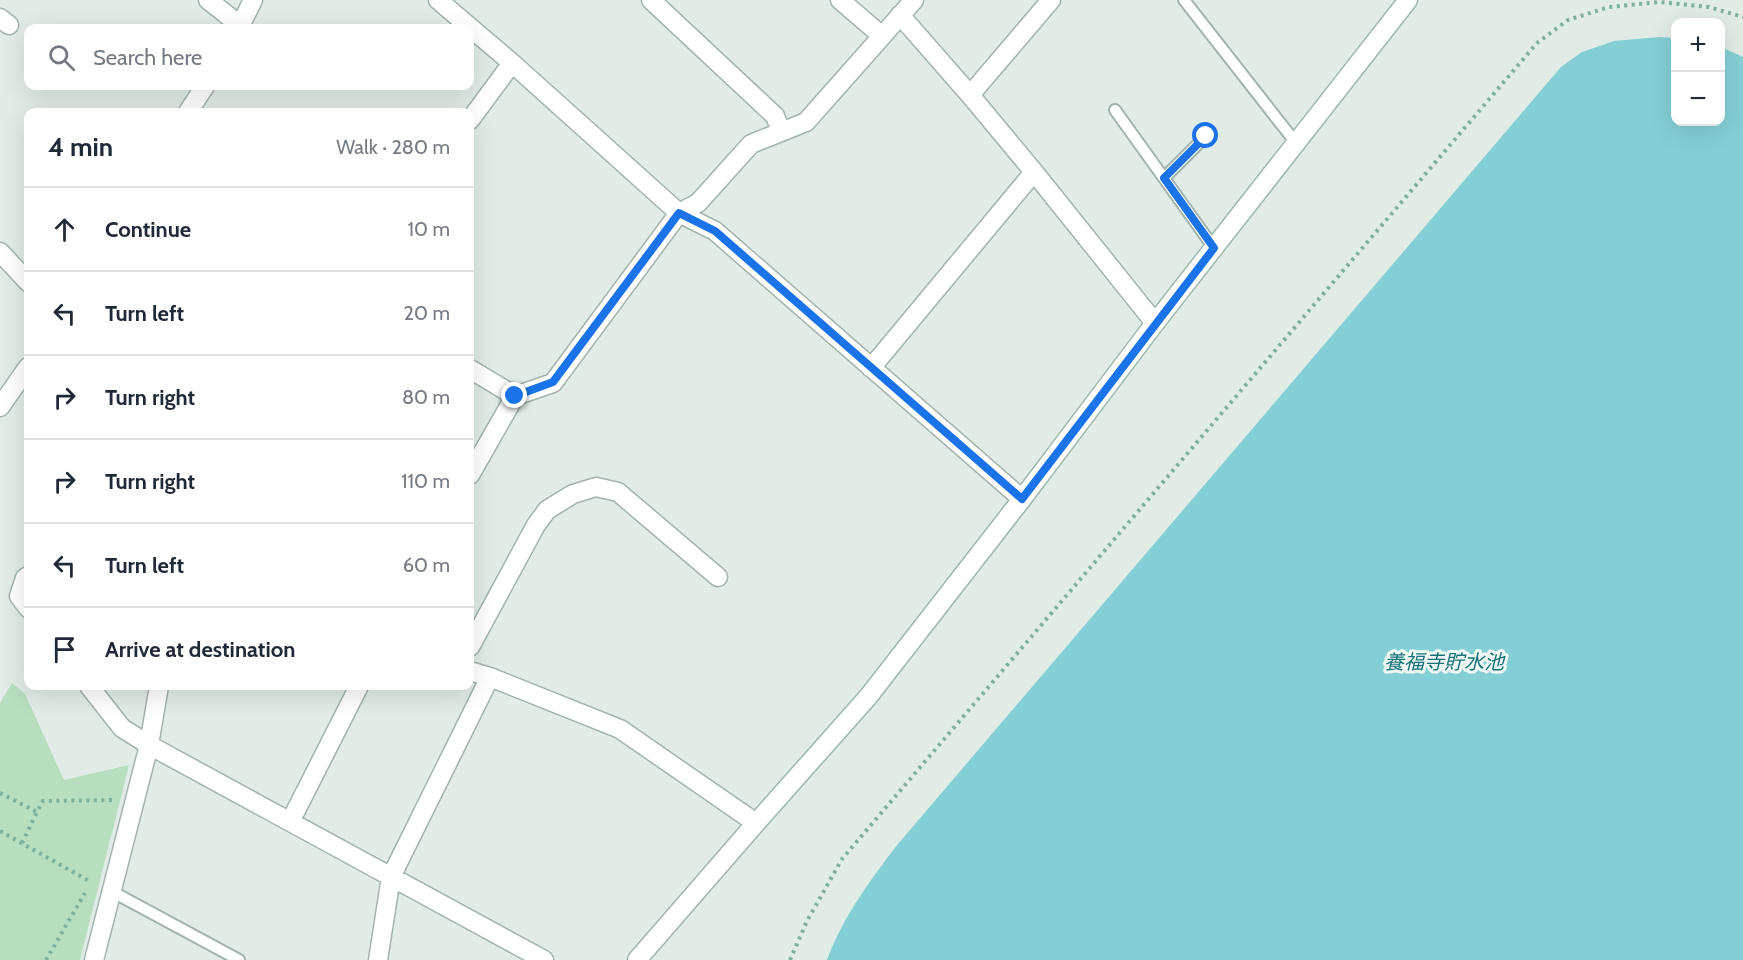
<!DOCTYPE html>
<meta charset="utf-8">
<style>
:root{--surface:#fff;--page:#f2f2f3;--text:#1f2937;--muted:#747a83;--line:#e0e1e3}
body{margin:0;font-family:Cabin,"Noto Sans JP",sans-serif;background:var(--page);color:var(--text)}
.controls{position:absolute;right:18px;top:18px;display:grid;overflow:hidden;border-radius:12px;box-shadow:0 6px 24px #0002}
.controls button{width:54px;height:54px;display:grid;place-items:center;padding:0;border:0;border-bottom:2px solid var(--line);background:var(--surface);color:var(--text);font:30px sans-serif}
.stop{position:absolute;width:18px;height:18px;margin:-14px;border:4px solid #1a73e8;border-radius:50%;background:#fff}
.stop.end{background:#1a73e8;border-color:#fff;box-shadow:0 2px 6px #0008}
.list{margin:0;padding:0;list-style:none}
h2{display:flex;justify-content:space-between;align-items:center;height:78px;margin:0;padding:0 24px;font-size:26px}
h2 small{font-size:20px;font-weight:400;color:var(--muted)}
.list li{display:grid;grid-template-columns:39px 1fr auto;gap:18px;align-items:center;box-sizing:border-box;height:84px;padding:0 24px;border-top:2px solid var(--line)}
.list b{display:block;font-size:22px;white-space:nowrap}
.list em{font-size:20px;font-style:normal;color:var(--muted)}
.icon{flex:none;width:33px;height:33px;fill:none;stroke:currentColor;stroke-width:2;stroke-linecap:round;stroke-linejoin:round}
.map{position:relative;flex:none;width:1743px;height:960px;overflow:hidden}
.search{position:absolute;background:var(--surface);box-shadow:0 6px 24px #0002;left:24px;top:24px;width:450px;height:66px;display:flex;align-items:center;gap:15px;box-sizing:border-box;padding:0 21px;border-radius:12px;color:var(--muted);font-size:22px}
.panel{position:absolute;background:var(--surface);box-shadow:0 6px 24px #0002;left:24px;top:108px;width:450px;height:582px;border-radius:12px}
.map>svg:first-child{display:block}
</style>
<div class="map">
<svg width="1743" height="960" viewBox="0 0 1743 960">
<rect width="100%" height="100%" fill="#e0ece5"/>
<path fill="#b7debe" d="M12,683L25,694L64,780L129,765L80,960H0V703Z"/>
<path fill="#84cfd5" d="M1659,37L1675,38L1676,122H1720L1721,47L1743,57V960H827C843,917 870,880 898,844L1561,67L1582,52L1614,41Z"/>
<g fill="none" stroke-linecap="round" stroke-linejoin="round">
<defs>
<path id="lane" d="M1184,0L1296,143
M1115,110L1214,248
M1164,178L1206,136
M111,891L239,960"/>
<path id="street" d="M208,0L241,26
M438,0L512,63L679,213L715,231L1022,499
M651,0L775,116L781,131
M840,0L882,36
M1051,0L970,95L1034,172L1155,323
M900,15L970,95
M0,18L9,25
M239,28L253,0
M188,112L205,86
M470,120L512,63
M0,252L28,282
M871,368L1034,172
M470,369L515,396
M0,407L28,367
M470,475L515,396L553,383L679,213L698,203L751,144L806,122L914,0
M28,576L25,578L19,596L28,608
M470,647L536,525L547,510L573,494L596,487L618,492L718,577
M470,671L490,677L620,729L756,823L637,960
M89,686L122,728L149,745L159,686
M290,822L359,686
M94,960L149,745L544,960
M378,960L391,877L490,677"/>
<path id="secondary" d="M756,823L868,697L1022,499L1155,323L1408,0"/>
</defs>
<use href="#lane" stroke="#a2b4ac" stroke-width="14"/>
<use href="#street" stroke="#a2b4ac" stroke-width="21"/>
<use href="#secondary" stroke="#9db8ad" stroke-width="21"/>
<path stroke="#7eb19d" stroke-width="4" stroke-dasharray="3 4.5" stroke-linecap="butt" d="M0,793L37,812L43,801L114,800
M0,831L91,882
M22,843L37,812
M46,960L85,893
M790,960L807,921L842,859L1537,43L1568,20L1609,7L1659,2L1709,7L1743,17"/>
<use href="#lane" stroke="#fff" stroke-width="10"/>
<use href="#street" stroke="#fff" stroke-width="18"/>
<use href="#secondary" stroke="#fff" stroke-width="18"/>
</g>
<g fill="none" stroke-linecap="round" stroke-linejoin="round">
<path stroke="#1a73e8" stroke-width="8" d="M515,396L553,382L679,213L715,231L1022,499L1214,248L1164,178L1206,136"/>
</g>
<g text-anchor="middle" stroke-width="6" stroke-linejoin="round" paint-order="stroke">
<g font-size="20" font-style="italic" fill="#16737c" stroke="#f0f8f4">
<text x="1444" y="669">養福寺貯水池</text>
</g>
</g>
</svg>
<div class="controls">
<button>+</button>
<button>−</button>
</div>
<div class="stop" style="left:1206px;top:136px"></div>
<div class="stop end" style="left:515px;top:396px"></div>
<div class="search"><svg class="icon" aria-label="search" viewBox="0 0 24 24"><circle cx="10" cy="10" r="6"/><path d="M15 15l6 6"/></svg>Search here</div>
<section class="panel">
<h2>4 min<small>Walk · 280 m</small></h2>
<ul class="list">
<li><svg class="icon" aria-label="ahead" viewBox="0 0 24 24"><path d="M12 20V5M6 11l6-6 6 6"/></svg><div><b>Continue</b></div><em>10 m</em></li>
<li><svg class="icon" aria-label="left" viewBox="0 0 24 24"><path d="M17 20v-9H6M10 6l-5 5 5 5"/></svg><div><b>Turn left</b></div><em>20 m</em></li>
<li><svg class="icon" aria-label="right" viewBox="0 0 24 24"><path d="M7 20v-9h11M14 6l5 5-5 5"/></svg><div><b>Turn right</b></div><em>80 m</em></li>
<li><svg class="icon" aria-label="right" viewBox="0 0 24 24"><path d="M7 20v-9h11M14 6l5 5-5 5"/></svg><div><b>Turn right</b></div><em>110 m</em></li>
<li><svg class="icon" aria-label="left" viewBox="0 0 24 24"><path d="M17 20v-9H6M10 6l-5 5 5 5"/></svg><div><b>Turn left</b></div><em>60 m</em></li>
<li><svg class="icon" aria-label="arrive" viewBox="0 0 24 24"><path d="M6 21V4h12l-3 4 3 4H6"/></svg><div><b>Arrive at destination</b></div></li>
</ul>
</section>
</div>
